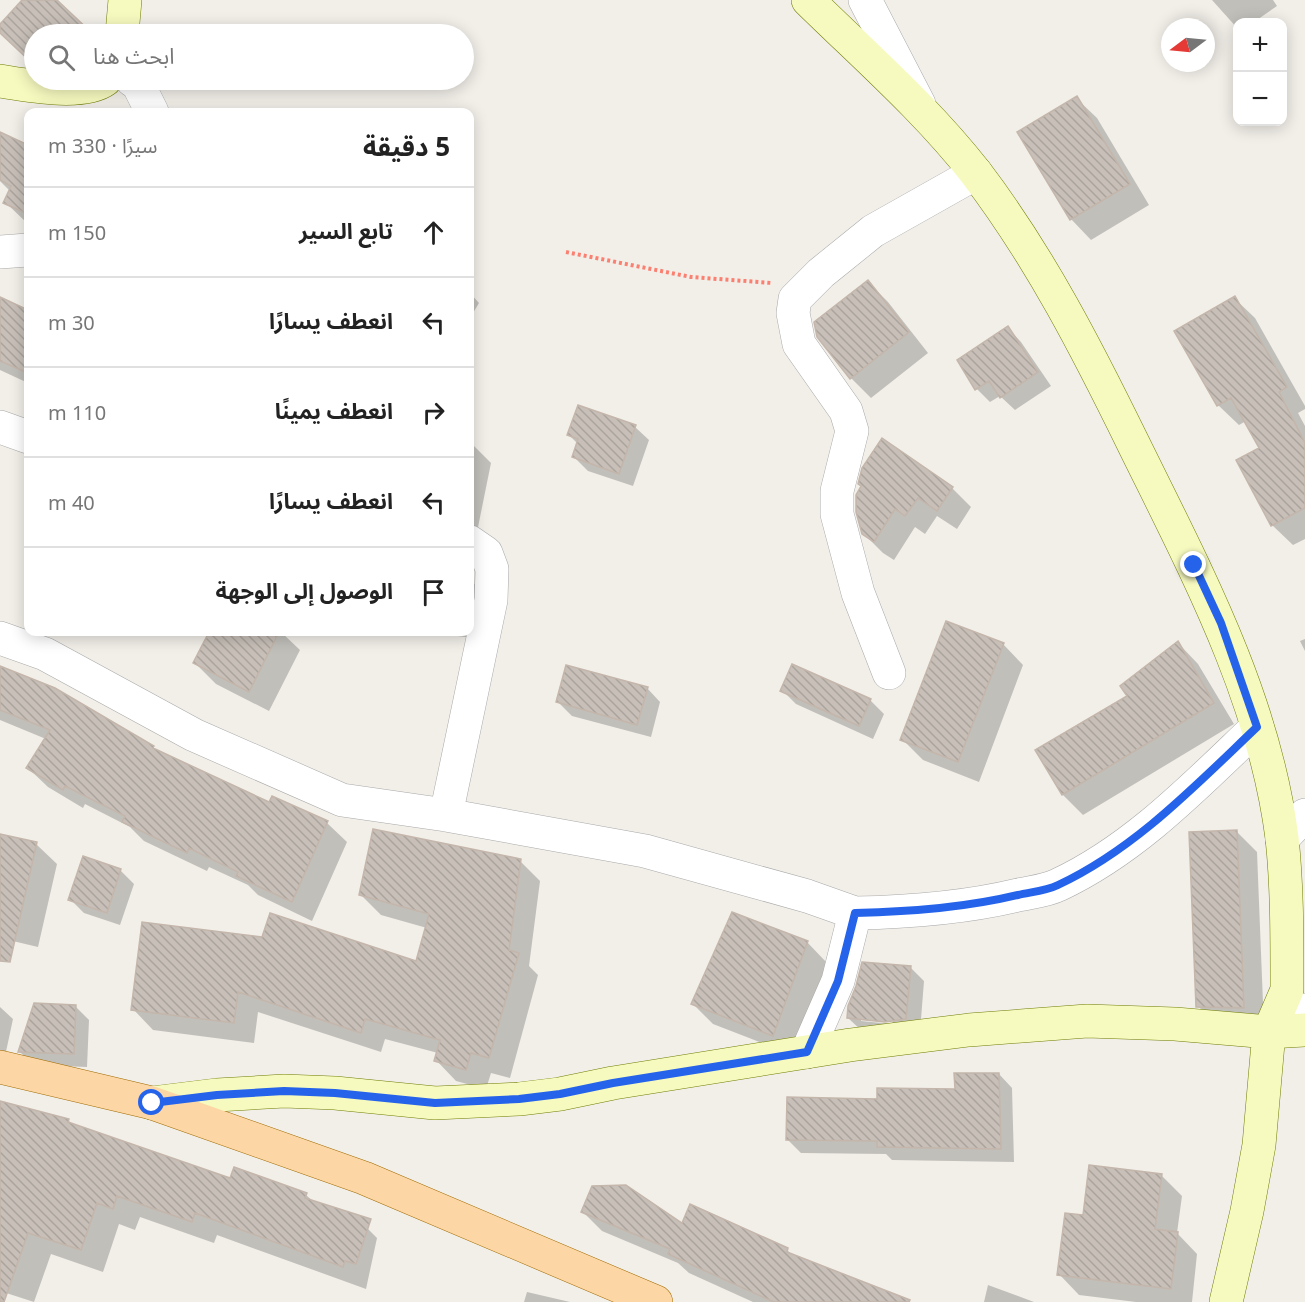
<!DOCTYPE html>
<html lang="ar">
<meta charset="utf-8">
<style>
:root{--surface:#fff;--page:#f6f6f6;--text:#222;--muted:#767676;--line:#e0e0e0}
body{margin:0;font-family:"Noto Sans","Noto Sans Arabic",sans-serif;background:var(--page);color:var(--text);direction:rtl}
.controls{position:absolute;right:18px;top:18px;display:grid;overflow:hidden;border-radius:12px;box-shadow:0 3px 15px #0003}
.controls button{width:54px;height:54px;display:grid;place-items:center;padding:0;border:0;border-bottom:2px solid var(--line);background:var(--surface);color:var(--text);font:30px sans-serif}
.compass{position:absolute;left:1161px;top:18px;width:54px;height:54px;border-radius:50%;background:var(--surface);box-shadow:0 3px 15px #0003;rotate:254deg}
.stop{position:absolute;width:18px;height:18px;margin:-14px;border:4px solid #2563eb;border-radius:50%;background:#fff}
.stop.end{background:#2563eb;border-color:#fff;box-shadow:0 2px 6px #0008}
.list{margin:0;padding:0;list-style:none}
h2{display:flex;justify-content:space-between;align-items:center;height:78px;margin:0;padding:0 24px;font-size:26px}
h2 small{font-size:20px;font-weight:400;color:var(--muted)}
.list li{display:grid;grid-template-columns:39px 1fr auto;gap:18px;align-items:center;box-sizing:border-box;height:90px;padding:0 24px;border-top:2px solid var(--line)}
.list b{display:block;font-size:22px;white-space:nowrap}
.list em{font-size:20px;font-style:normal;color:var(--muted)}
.icon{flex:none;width:33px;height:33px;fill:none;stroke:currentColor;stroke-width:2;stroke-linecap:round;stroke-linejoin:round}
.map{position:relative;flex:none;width:1305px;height:1302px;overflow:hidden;direction:ltr}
.search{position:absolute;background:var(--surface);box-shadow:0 3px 15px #0003;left:24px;top:24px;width:450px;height:66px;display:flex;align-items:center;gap:15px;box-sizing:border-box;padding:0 21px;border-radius:33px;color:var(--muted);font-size:22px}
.panel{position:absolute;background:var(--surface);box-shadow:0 3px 15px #0003;left:24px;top:108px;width:450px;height:528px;border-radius:12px;direction:rtl}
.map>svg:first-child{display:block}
</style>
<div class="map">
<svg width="1305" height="1302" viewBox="0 0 1305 1302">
<defs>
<pattern id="building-back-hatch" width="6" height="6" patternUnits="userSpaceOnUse" patternTransform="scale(1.5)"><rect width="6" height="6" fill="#c7bfb8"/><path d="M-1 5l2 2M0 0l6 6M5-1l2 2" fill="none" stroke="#aba49e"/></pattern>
</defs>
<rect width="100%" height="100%" fill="#f2efe9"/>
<path fill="#0003" fill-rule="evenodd" d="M24,0H55L91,34H34V65L0,31V26Z
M1212,0H1273L1277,6L1254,22H1238V29Z
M1076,98L1097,118L1149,205L1091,240L1071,219Z
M0,134L28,147V224L5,202L10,191L0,181Z
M868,282L888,302L928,353L871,398L851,378Z
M470,293L479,303L470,318Z
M1234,298L1255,318L1305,406V409L1298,413L1305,426V539L1293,545L1272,525L1261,449L1246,421L1239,425L1218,405Z
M0,299L28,311V383L0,370Z
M1008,328L1021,342L1051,386L1015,410L1000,396L990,402L977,389Z
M635,427L649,440L633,486L588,471L574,457L578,444L569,435Z
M470,442L491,463L475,542L470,541Z
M863,486L952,488L971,507L957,529L937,516L925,534L915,527L894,560L883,553L863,533Z
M470,579L479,589L472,638L429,632H470Z
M211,632H281L300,650L269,711L216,684L195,663Z
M1305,639V651L1300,641Z
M1178,643L1198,664L1234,724L1083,815L1063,795L1037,751L1129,697Z
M1003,644L1023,665L979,782L923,760L902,739Z
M793,666L871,701L884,714L873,739L796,704L782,690Z
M0,667L153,747L157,752L270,804L273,798L327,823L347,842L312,921L258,895L248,885L209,867L207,871L144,841L130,827L85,804L83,808L48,787L28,768L46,739L0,720Z
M647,688L660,702L651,737L572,716L558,702Z
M1237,832L1257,852L1264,1028L1218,1027L1198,1006Z
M0,835L36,844L57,864L38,947L0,938Z
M520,861L540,881L529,966L538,975L510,1078L491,1073L486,1089L456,1081L436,1060L438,1053L385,1039L381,1052L258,1012L254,1043L153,1030L133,1009L144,923L417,963L427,928L381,915L361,895Z
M120,870L134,884L120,925L84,913L70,899Z
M807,942L827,963L793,1055L713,1024L693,1004Z
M910,967L924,981L920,1032L862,1031L848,1018L858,986ZM861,1018L893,1021L892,1024L861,1021Z
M75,1006L89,1020L87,1067L33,1065L20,1052Z
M0,1007L13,1019L4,1061L0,1060Z
M999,1074L1012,1088L1014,1162L892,1160L886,1154L801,1153L787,1139L878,1100L956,1090Z
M0,1103L68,1120L74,1126L231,1180L306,1195L314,1202L354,1215L377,1238L366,1289L217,1235L214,1243L140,1217L135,1230L119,1224L103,1272L51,1254L34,1302L0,1291Z
M1161,1175L1182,1196L1177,1233L1197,1254L1192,1302H1136L1079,1295L1059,1274L1084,1217Z
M583,1212L682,1225L787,1250L794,1257L892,1302H753L689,1273L678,1263L602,1231Z
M988,1285L1034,1302H984Z
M527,1292L570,1302H524Z"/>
<path fill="url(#building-back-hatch)" stroke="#c4b6ab" stroke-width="1.5" d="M22,0H57L93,34H34V65L0,33V24Z
M1077,96L1130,184L1070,220L1017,132Z
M0,132L28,145V214L3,203L11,186L0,180Z
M868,280L909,332L850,379L817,337L814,322Z
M1235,296L1287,387L1279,392L1305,443V508L1271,526L1236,460L1259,448L1231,398L1217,406L1174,331Z
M0,297L28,310V373L0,361Z
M1008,326L1038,372L1000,398L989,381L975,390L957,360Z
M578,405L636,425L619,474L572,457L578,439L567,435Z
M882,438L953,487L937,511L918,498L905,516L895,509L874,542L862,534L856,512V495L861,486L858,484L862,468Z
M946,621L1004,643L958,762L900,740Z
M209,632H279L249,692L193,663Z
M1178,641L1214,703L1062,795L1035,750L1127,696L1120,686Z
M792,664L871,699L859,726L780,691Z
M566,665L648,687L637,725L556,702Z
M0,666L55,688L154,746L153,748L269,802L272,796L328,821L292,902L236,876L238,872L189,848L187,853L122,822L125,816L65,786L63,790L26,768L50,730L0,710Z
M373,829L521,859L509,950L519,953L489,1058L471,1053L466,1070L434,1061L440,1040L365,1019L361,1033L238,992L234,1023L131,1010L142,922L262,937L270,913L416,961L429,914L359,895Z
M1237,830L1244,1008L1196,1007L1189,832Z
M0,834L37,842L10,962L0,961Z
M83,856L121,869L107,913L68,900Z
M732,912L808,941L773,1036L691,1004Z
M862,962L911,966L906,1019L885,1022L847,1018L848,1006L856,986Z
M34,1003L76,1005L74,1054L18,1052Z
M954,1073H999L1001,1149L877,1147V1141L786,1140L787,1097L877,1099V1088L955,1089Z
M0,1101L69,1119L68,1122L230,1178L234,1167L307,1193L305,1198L371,1219L356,1264L345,1261L343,1267L195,1213L192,1222L117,1196L113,1209L97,1203L81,1250L28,1233L4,1302H0Z
M1089,1165L1162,1174L1155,1229L1178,1232L1171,1289L1057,1275L1065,1213L1083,1215Z
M626,1185L682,1223L690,1204L788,1248L787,1252L910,1300L909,1302H774L668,1254L670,1249L581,1212L592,1186Z"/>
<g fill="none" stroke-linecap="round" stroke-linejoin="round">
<defs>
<path id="street" d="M865,0L919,104
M132,80L138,84L152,112
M0,252L28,250
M0,427L28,437
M0,638L45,654L194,735L342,800L446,815L645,851L807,896L855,913L838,981L807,1052
M889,673L858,593L837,514V491L852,431L846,411L799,344L793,313L795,299L821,273L873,231L976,173
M446,815L491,600L492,569L486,553L470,542
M1282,839L1305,815
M855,913C910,912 964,908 1018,895C1031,892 1046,891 1058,885C1135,849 1196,785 1257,727
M1279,1012L1305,1010"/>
<path id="secondary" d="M808,0C865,56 927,110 976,173C1040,257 1088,351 1134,445C1196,571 1264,697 1282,838C1287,885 1287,932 1287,979V990L1269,1032L1259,1145L1247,1211L1226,1302
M122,34L125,0
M0,81C26,85 83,96 105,80
M152,1103L217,1095L284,1091L335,1093L435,1103L519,1099L560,1094L613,1083L850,1045L969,1030L1087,1021L1175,1024L1269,1032L1305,1030"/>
<path id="primary" d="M0,1067L152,1103L364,1178L656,1302"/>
</defs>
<use href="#street" stroke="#a9a9a9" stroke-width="34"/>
<use href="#secondary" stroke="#707d05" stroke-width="34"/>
<use href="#primary" stroke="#a06b00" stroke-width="34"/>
<path stroke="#fa8072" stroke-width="4" stroke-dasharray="3 3" stroke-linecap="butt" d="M566,252L691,277L772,283"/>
<use href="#street" stroke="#fff" stroke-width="33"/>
<use href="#secondary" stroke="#f7fabf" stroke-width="33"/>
<use href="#primary" stroke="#fcd6a4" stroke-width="33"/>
</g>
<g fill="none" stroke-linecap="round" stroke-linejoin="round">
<path stroke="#2563eb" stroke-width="8" d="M152,1103L217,1095L284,1091L335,1093L435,1103L519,1099L560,1094L613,1083L807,1052L838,981L855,913C910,912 964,908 1018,895C1031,892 1046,891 1058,885C1135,849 1196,785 1257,727L1221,623L1194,565"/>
</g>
</svg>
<div class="controls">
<button>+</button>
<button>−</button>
</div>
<svg class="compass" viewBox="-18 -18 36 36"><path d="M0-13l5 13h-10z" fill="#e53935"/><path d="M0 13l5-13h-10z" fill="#767676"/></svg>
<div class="stop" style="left:152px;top:1103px"></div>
<div class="stop end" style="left:1194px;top:565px"></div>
<div class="search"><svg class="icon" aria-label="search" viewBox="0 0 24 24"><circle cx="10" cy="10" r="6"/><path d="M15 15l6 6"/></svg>ابحث هنا</div>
<section class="panel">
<h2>5 دقيقة<small>سيرًا · 330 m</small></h2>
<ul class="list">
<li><svg class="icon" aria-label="ahead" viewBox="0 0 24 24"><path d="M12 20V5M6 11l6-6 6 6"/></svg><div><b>تابع السير</b></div><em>150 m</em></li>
<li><svg class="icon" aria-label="left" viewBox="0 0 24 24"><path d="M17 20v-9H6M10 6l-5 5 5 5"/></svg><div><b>انعطف يسارًا</b></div><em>30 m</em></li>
<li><svg class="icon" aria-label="right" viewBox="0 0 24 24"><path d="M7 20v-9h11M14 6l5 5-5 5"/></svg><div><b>انعطف يمينًا</b></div><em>110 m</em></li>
<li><svg class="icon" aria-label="left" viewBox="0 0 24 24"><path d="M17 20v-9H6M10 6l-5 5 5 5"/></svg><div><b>انعطف يسارًا</b></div><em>40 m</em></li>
<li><svg class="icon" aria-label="arrive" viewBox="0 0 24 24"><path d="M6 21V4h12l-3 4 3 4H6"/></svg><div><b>الوصول إلى الوجهة</b></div></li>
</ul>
</section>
</div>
